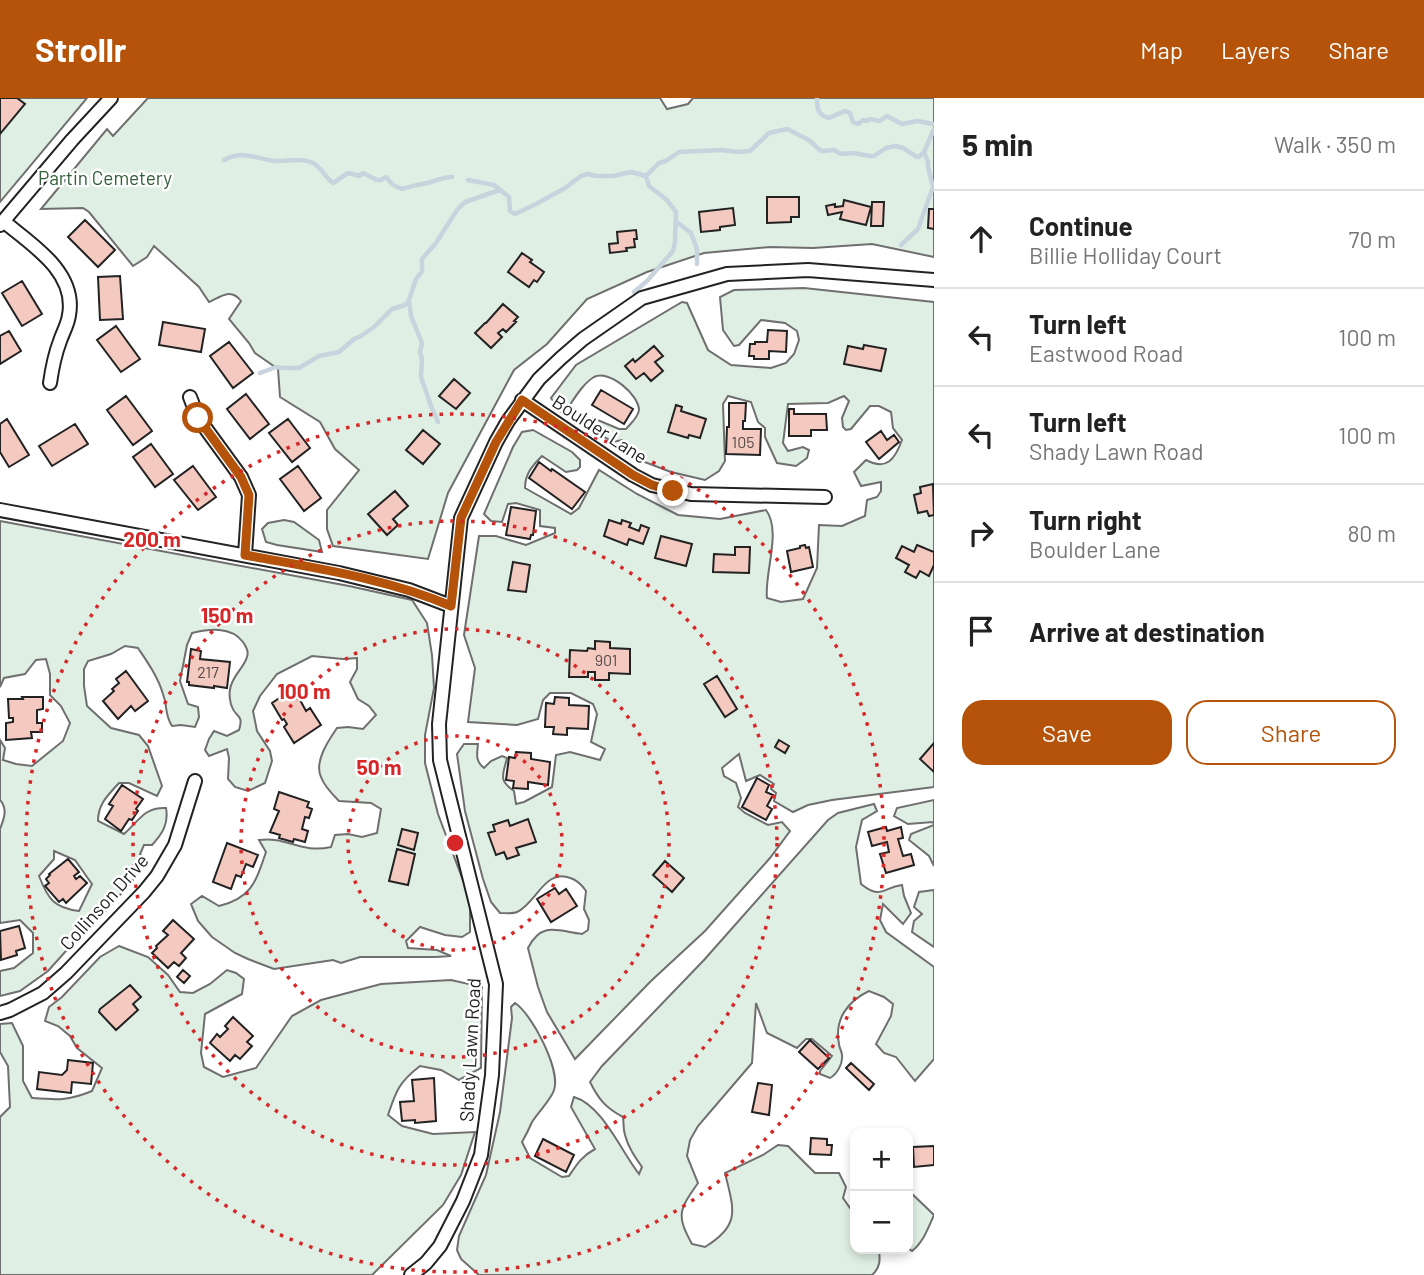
<!DOCTYPE html>
<meta charset="utf-8">
<style>
:root{--surface:#fff;--page:#f2f2f2;--text:#222;--muted:#767676;--line:#e0e0e0;--accent:#b45309}
body{margin:0;font-family:Barlow,sans-serif;background:var(--page);color:var(--text)}
.controls{position:absolute;right:21px;bottom:21px;display:grid;overflow:hidden;border-radius:14px;box-shadow:0 4px 10px #0003}
.controls button{width:63px;height:63px;display:grid;place-items:center;padding:0;border:0;border-bottom:2px solid var(--line);background:var(--surface);color:var(--text);font:35px sans-serif}
.stop{position:absolute;width:21px;height:21px;margin:-16px;border:5px solid #b45309;border-radius:50%;background:#fff}
.stop.end{background:#b45309;border-color:#fff;box-shadow:0 2px 7px #0008}
.list{margin:0;padding:0;list-style:none}
h2{display:flex;justify-content:space-between;align-items:center;height:91px;margin:0;padding:0 28px;font-size:30px}
h2 small{font-size:23px;font-weight:400;color:var(--muted)}
.list li{display:grid;grid-template-columns:46px 1fr auto;gap:21px;align-items:center;box-sizing:border-box;height:98px;padding:0 28px;border-top:2px solid var(--line)}
.list b{display:block;font-size:26px;white-space:nowrap}
.list p{margin:0;font-size:23px;white-space:nowrap;color:var(--muted)}
.list em{font-size:23px;font-style:normal;color:var(--muted)}
.actions{display:flex;gap:14px;padding:21px 28px}
.actions a{flex:1;padding:16px 0;border:2px solid var(--accent);border-radius:21px;text-align:center;font-size:24px;color:var(--accent)}
.actions .main{background:var(--accent);color:#fff}
.icon{flex:none;width:38px;height:38px;fill:none;stroke:currentColor;stroke-width:2;stroke-linecap:round;stroke-linejoin:round}
.map{position:relative;flex:none;width:934px;height:1177px;overflow:hidden}
header{display:flex;align-items:center;gap:42px;box-sizing:border-box;height:98px;padding:0 35px;background:var(--accent);color:#fff}
header strong{font-size:33px}
nav{display:flex;gap:38px;margin-inline-start:auto;font-size:24px}
main{display:flex}
aside{flex:1;background:var(--surface)}
.map>svg:first-child{display:block}
</style>
<header>
<strong>Strollr</strong>
<nav><a>Map</a><a>Layers</a><a>Share</a></nav>
</header>
<main>
<div class="map">
<svg width="934" height="1177" viewBox="0 0 934 1177">
<rect width="100%" height="100%" fill="#fff"/>
<path fill="#e0efe3" stroke="#6f6f6f" stroke-width="2" fill-rule="evenodd" d="M0,0H87L0,104Z
M148,0H660L667,11L688,6L693,0H934V159L872,146L813,150L770,149L704,155L647,174L587,201L547,246L514,272L448,395L428,461L333,448L327,431V412L359,372L335,351L320,324L280,299L278,271L255,255L249,245L229,221L241,203C231,190 222,198 209,204L199,189L154,148L147,159L133,168L89,114L83,110L41,111L107,31L113,38Z
M804,190L934,204V689L832,702L808,707L793,714L774,703L776,695L771,691L774,686L760,677L746,683L739,656L722,670L724,678L736,685L741,700L738,709L745,715L768,727L782,724L790,733L770,760L705,833L651,883L575,961L547,914L538,889L528,850C542,823 557,833 582,836L588,832L589,822L584,811L586,793C582,787 579,784 573,781C545,768 537,805 517,814C513,816 506,815 500,815L491,804L483,781L465,713L457,656L464,646H478C477,656 475,663 484,670L491,663L502,658L507,660C503,677 498,682 514,693L516,706L524,704L552,689L556,657L570,654L600,662L605,651L591,644L597,616L593,606L571,595H550L543,602L538,621L517,627L468,624L475,570L464,537L479,438H496L526,447L555,435V430L540,428V412L516,405L508,406L502,424L491,423L484,416L513,349L522,334L533,332L572,354L580,362V369L577,372L566,374L542,358C532,368 525,376 525,390L571,416L579,410L599,372L637,396L678,417L720,421L766,412C782,433 764,476 767,500L781,504L803,501L817,470L819,427L842,428L865,418L867,402L877,399L881,393V384L861,388L854,374L866,362C887,373 895,361 902,342L893,330L891,314L879,308H870L851,331L846,332L843,329L842,320L849,303L844,298L828,305L788,306L783,345L788,353L803,349L809,352L807,360L796,368L777,365L765,339V330L758,324L751,304L728,298L723,306L725,363L719,373L705,382L671,374L634,360L630,347L622,342L613,344L587,329L593,320L619,331H626C630,326 638,320 639,312C639,297 609,271 594,279C582,286 573,303 565,314H561L551,300L576,267L682,204L687,205L708,252L731,267L771,270L786,265L794,256L799,242L797,233L785,225L761,222L739,247L734,248L723,232L720,199L734,192Z
M284,422L294,424L319,442L322,454L277,447L266,444L262,431L268,425Z
M0,423L349,488L412,502L427,525L432,557L434,590L425,637V665L438,716L470,801V834L462,839L445,837L420,829L406,843L408,850L437,852L451,858L436,859H360L341,865L333,862L274,871L248,861L235,855L212,839L198,823L191,806L202,798L219,808C252,800 256,783 266,754L259,742C287,738 301,756 331,749L335,737L348,736L362,739L377,735L381,711L371,705L339,703C332,696 324,688 321,679C314,664 328,643 337,630L348,629L363,631L376,617L369,608L358,601L350,584L357,571V560L343,561L312,558L277,576L260,598L253,613L257,633L270,653L272,663L265,685L248,693L235,689L228,681L229,660L227,651L209,658L205,652L209,641L214,633L227,638L239,632C244,616 236,620 232,609C230,605 229,596 230,592C231,579 244,570 247,559C249,553 246,549 243,544C231,528 209,531 192,535L187,547L180,583L188,606L198,609L199,619L195,629L181,627L172,628C164,615 168,609 163,596C158,579 148,565 138,550L125,548L111,556L88,563L84,571V588L87,608L111,630L139,637L148,648L162,688L157,698L129,685H119C108,697 98,706 98,723L124,736C139,723 144,709 166,710C169,726 162,736 152,747H144L140,756L147,763L130,786L97,822L91,817L84,833L48,873L20,893L0,898V873L14,870L33,855V835L20,822L0,825V731C4,721 8,711 0,702V642L5,650L3,662L16,666L32,668L63,643L70,625L61,608L50,597V576L46,561L36,562L25,576L4,580L0,589ZM54,753L75,762L92,786L79,813C54,810 48,801 39,778L54,761Z
M934,702V768L929,758L909,742L911,736L934,727L933,724L908,726L894,718L897,710Z
M874,706L877,713L862,722L856,749L861,786C881,802 882,790 902,787L904,798L911,815L903,826L883,806L880,822L886,834L934,869V961L915,983L896,959L884,955L876,946L891,918L893,906L884,899L869,893C848,903 834,921 839,946C839,950 842,953 842,957C843,966 837,976 830,980L820,976V973L832,958L812,941H806L797,950L767,935L756,905L752,965L698,1028L690,1042L687,1058L698,1085C679,1112 676,1117 692,1146L705,1149C741,1127 734,1112 725,1075L763,1057L778,1047L788,1048L815,1075H839L846,1089L843,1100L850,1110L855,1108V1151H879C880,1161 881,1169 872,1177H479L461,1161L457,1152L459,1138L486,1077L500,1014L512,920L511,909L515,905C532,916 561,972 554,992C552,1000 537,1016 532,1024C529,1031 526,1037 522,1044L530,1060L562,1079L569,1078C577,1066 582,1058 595,1051L571,1009L574,999C602,1007 621,1053 639,1076L642,1069C635,1059 628,1049 625,1037C623,1031 624,1026 623,1019C606,1010 599,1002 590,984L602,968L704,862L828,722L838,715Z
M934,792V849L912,834L914,823L922,816L914,809L919,794Z
M119,848L148,859L168,877L180,894L193,895L210,886L227,872L236,875L244,881L242,896L205,916L201,955L204,969L223,979L256,970L292,918L321,902L381,886L451,882L482,889L481,970L459,982L441,972L420,968C399,984 396,993 388,1017L402,1028L433,1036L475,1034L461,1077L443,1107L372,1177H0V1019L10,1009L8,968L0,954V926L12,925L23,948V983L32,1000C57,1002 68,1003 92,993L102,970L77,950L70,938L58,928L45,923L49,909L62,899L100,859Z
M908,1092L934,1117C928,1130 923,1145 912,1153L908,1150Z"/>
<g fill="none" stroke-linecap="round" stroke-linejoin="round">
<path stroke="#c7d3dd" stroke-width="4.5" d="M817,0C817,11 818,17 829,20L845,13L850,15L853,24L858,26L863,22L867,23L870,21L880,23L887,18L902,26L917,23L934,26
M224,62C229,59 233,58 240,57C251,57 262,61 274,63C286,64 301,59 313,65C322,70 325,79 333,85C339,82 343,77 349,75L359,78L363,75L377,82H381L386,79L393,87L402,91C411,88 419,87 427,85C436,83 443,79 452,79
M646,78L659,65L666,63L679,54L721,52L738,54L750,53L769,35L787,31L809,42L821,53L834,52L841,56L854,55L869,58H874L886,50L895,48L903,50L917,59H919L924,54
M468,82L494,87L509,99L510,113L515,116L536,106L565,90L581,78L588,76L596,78H613L631,74L646,78
M677,124L691,135L697,151V166
M901,147L918,131L933,89L928,69V64L924,54L934,31
M634,194L647,183L673,153L675,144L676,114L667,102L649,88L646,78
M260,275L276,269L283,270H299L319,258L339,254L354,241L361,238L374,229L392,211L405,207L409,203
M438,324L431,308L421,279L422,261L420,254L422,245L411,218L409,202L416,181L422,173V161L436,145L457,112L465,104L500,92"/>
</g>
<path fill="#f3c9c0" stroke="#222" stroke-width="2" d="M0,0H17L25,6L0,36Z
M767,99H799V119H791V124L767,125Z
M844,102L871,109L866,127L840,121L842,114L828,117L826,108L835,106V109L843,108Z
M872,104H884L883,128H871Z
M733,110L735,127L720,129V132L701,134L699,114Z
M929,111H934V131L928,130Z
M85,122L115,152L98,169L68,139Z
M636,132L637,141H634L635,149L626,150L627,153L610,155L609,146L618,145L617,134Z
M522,155L532,162L530,164L544,174L537,184L534,182L529,189L508,174Z
M120,178L123,221L100,222L98,179Z
M22,183L42,216L22,228L2,195Z
M503,206L518,219L514,223L516,224L506,234L503,231L498,235L502,239L491,250L475,235L485,225H486Z
M163,224L205,231L201,254L159,247Z
M116,228L140,261L121,274L97,242Z
M768,232L787,233L786,254L769,253V261H754V258H749L750,246H755V244H767Z
M9,233L21,253L0,266V238Z
M229,244L253,275L233,290L210,258Z
M864,247L886,251L881,273L844,266L848,248L863,251Z
M654,248L663,258L655,264L663,273L651,283L644,275L636,281L625,268L633,261L635,264Z
M454,281L470,295L456,311L439,298Z
M601,292L633,311L624,326L592,307Z
M246,296L269,326L250,341L227,311Z
M126,298L152,333L133,347L107,312Z
M729,305H746L745,323H743V331H761L760,357L726,356L727,329H729Z
M676,307L682,309L681,313L706,321L700,340L689,337L688,340L668,334Z
M789,311H794V316H826L827,332H811V338H789Z
M7,321L29,357L9,369L0,354V326Z
M288,321L310,350L292,364L269,335Z
M75,326L88,346L52,368L39,348Z
M423,332L440,346L423,366L406,352Z
M881,333L887,342L894,337L899,344L879,361L866,344Z
M151,346L173,376L155,389L133,359Z
M539,364L551,373L552,371L585,394L572,411L529,380Z
M193,368L216,399L198,412L174,382Z
M298,368L321,400L304,413L280,381Z
M933,386L934,417L929,418L927,413L918,415L914,397L921,395L920,389Z
M395,393L408,408L393,421L398,427L387,437L368,416Z
M511,409L536,413L533,437H531L530,441L506,437Z
M609,422L621,426L622,422L631,425L629,429L639,433L641,427L649,430L643,446L629,441L627,447L604,438Z
M661,438L692,446L686,468L655,460Z
M805,447L806,450L809,449L813,469L791,474L787,453L800,450V448Z
M917,447L934,454V467L929,478L920,473L916,480L905,474L909,467L896,460L902,448L914,454Z
M735,449H750L749,475L713,474L714,456L735,457Z
M513,464L530,467L526,494L508,492Z
M595,543L610,544V550L630,551V576L609,575V582H595V574H588V579H569L570,552L587,553L588,550L595,551Z
M191,551L201,553L200,561L230,564L227,590L214,588V590L189,587V584H187Z
M126,573L148,603L135,613L131,608L118,621L103,603L114,593L112,591L119,585L116,581Z
M717,578L737,611L725,619L704,586Z
M299,587L305,596L299,600L306,613L310,610L321,627L294,645L284,629L287,626L284,621L282,622L272,605Z
M22,599H43V611L37,612V625H42V634H31L32,640L6,642V625L13,624V620H9L8,601H23Z
M555,599L569,600V607L589,608L588,631L567,630V637L553,636L554,629H545L546,605L554,606Z
M779,642L789,648L785,655L775,649Z
M934,645V674L920,661Z
M516,654L531,655V661L550,664L548,687L528,684V691L513,690L514,683L506,682L509,659L515,660Z
M757,680L769,687L766,694L773,697L767,708L772,711L766,722L742,709Z
M122,687L143,701L136,711L138,713L132,722L129,721L121,733L105,721L113,708L109,706Z
M279,694L309,704L307,709L312,711L309,720L305,719L302,731L308,733L305,744L294,741L293,744L279,740L280,737L270,734L279,713L274,711Z
M528,721L536,744L516,750L519,757L507,761L504,754L496,757L488,735L495,733L493,727L508,722L510,728Z
M886,729L887,733L901,729L903,740L898,741L903,758L911,756L914,767L886,775L880,756L889,754L887,744L872,748L868,734Z
M402,731L418,735L414,752L398,747Z
M227,745L258,757L253,769L246,766L241,779L236,777L231,791L213,784Z
M397,751L415,756L408,787L389,783Z
M68,761L79,774L74,778L76,781L80,778L87,785L66,805L63,801L59,804L45,788L49,785L46,781L50,777L49,776Z
M665,763L684,780L672,794L653,777Z
M555,790L559,796L566,791L577,808L551,824L537,801Z
M173,822L194,841L181,855L186,860L179,868L174,864L168,870L152,855L157,850L156,848L168,837L163,833Z
M19,828L25,850L16,853L17,857L1,862L0,833Z
M183,872L190,878L184,885L177,879Z
M130,887L141,899L133,906L138,912L116,932L99,914L100,911Z
M233,919L253,938L247,944L252,948L240,961L235,957L230,963L210,945L217,936L220,939L228,931L225,928Z
M810,942L829,960L818,971L799,954Z
M68,962L93,965L91,986L72,984L71,995L37,991L39,974L62,977L67,972Z
M851,965L874,986L869,992L846,970Z
M434,980L436,1023L415,1025V1022L402,1023L400,1004L414,1003L412,982Z
M758,985L772,987L769,1017L752,1014Z
M811,1040L827,1041V1047H832L831,1057L810,1056Z
M543,1041L574,1057L566,1074L535,1058Z
M934,1048V1067L914,1069L913,1049Z"/>
<g fill="none" stroke-linecap="round" stroke-linejoin="round">
<defs>
<path id="minor" d="M3,123C31,146 77,174 69,217C68,226 63,234 60,243C55,256 52,271 50,285
M0,127L72,42L111,0
M190,299L198,320L241,379L249,397L245,457
M522,302L633,377L652,387L691,396L825,399
M0,412L339,475L409,492L451,508
M0,915L10,912L43,895L66,875L144,794L157,778L175,747L195,683
M411,1177L426,1165L440,1148L463,1103L481,1057L492,977L496,886L440,662L439,626L461,420L496,344L508,323L539,281L561,260L583,241L642,200L727,176L808,172L934,182"/>
</defs>
<use href="#minor" stroke="#222" stroke-width="16"/>
<use href="#minor" stroke="#fff" stroke-width="12"/>
</g>
<g fill="none" stroke-linecap="round" stroke-linejoin="round">
<path stroke="#b45309" stroke-width="9" d="M198,320L241,379L249,397L245,457C314,470 386,480 451,508L461,420L496,344L522,302L633,377L652,387L673,393"/>
</g>
<g fill="none" stroke="#d62828" stroke-width="3.5" stroke-dasharray="3.5 7">
<circle cx="455" cy="745" r="107"/>
<circle cx="455" cy="745" r="214"/>
<circle cx="455" cy="745" r="322"/>
<circle cx="455" cy="745" r="429"/>
</g>
<g text-anchor="middle" stroke-width="5" stroke-linejoin="round" paint-order="stroke">
<g font-size="16" fill="#564c4a">
<text x="743" y="350">105</text>
<text x="606" y="568">901</text>
<text x="208" y="580">217</text>
</g>
<g font-size="19" fill="#2f5e38" stroke="#fff">
<text x="105" y="87">Partin Cemetery</text>
</g>
<g font-size="19" fill="#222" stroke="#fff">
<text transform="translate(600 331) rotate(33)" y="7">Boulder Lane</text>
<text transform="translate(104 804) rotate(-48)" y="7">Collinson Drive</text>
<text transform="translate(470 952) rotate(-87)" y="7">Shady Lawn Road</text>
</g>
</g>
<circle cx="455" cy="745" r="10" fill="#d62828" stroke="#fff" stroke-width="3.5"/>
<g font-size="21" text-anchor="middle" font-weight="bold" fill="#d62828" stroke="#fff" stroke-width="5" stroke-linejoin="round" paint-order="stroke">
<text x="152" y="449">200 m</text>
<text x="227" y="525">150 m</text>
<text x="304" y="601">100 m</text>
<text x="379" y="677">50 m</text>
</g>
</svg>
<div class="controls">
<button>+</button>
<button>−</button>
</div>
<div class="stop" style="left:198px;top:320px"></div>
<div class="stop end" style="left:673px;top:393px"></div>
</div>
<aside>
<h2>5 min<small>Walk · 350 m</small></h2>
<ul class="list">
<li><svg class="icon" aria-label="ahead" viewBox="0 0 24 24"><path d="M12 20V5M6 11l6-6 6 6"/></svg><div><b>Continue</b><p>Billie Holliday Court</p></div><em>70 m</em></li>
<li><svg class="icon" aria-label="left" viewBox="0 0 24 24"><path d="M17 20v-9H6M10 6l-5 5 5 5"/></svg><div><b>Turn left</b><p>Eastwood Road</p></div><em>100 m</em></li>
<li><svg class="icon" aria-label="left" viewBox="0 0 24 24"><path d="M17 20v-9H6M10 6l-5 5 5 5"/></svg><div><b>Turn left</b><p>Shady Lawn Road</p></div><em>100 m</em></li>
<li><svg class="icon" aria-label="right" viewBox="0 0 24 24"><path d="M7 20v-9h11M14 6l5 5-5 5"/></svg><div><b>Turn right</b><p>Boulder Lane</p></div><em>80 m</em></li>
<li><svg class="icon" aria-label="arrive" viewBox="0 0 24 24"><path d="M6 21V4h12l-3 4 3 4H6"/></svg><div><b>Arrive at destination</b></div></li>
</ul>
<div class="actions"><a class="main">Save</a><a>Share</a></div>
</aside>
</main>
